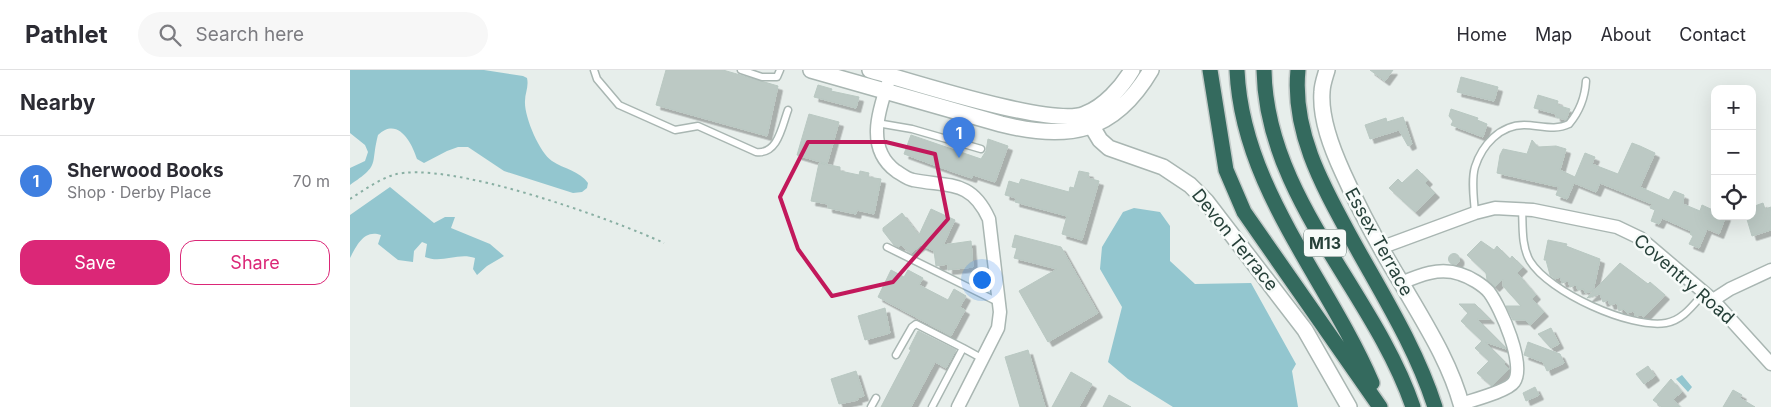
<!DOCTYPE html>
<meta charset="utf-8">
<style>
:root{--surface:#fff;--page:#f7f7f7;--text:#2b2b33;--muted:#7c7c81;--line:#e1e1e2;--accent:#db2777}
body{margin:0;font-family:Inter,sans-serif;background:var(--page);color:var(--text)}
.controls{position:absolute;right:15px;top:15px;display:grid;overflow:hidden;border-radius:10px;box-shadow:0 5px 20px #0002}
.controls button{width:45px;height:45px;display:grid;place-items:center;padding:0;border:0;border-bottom:1px solid var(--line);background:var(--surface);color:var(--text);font:25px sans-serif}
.you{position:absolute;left:631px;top:209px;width:18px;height:18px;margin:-12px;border:4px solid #fff;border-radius:50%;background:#1a73e8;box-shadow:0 0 0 8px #1a73e833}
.badge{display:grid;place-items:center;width:32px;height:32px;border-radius:50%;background:var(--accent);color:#fff;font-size:16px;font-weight:700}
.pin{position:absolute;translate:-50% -41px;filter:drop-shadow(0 1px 2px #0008)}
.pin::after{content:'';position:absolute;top:26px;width:18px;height:15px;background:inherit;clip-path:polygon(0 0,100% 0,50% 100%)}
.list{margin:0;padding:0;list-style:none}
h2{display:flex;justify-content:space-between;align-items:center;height:65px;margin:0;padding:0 20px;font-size:21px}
h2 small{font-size:16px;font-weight:400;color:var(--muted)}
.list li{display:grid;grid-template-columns:32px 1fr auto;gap:15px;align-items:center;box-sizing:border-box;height:90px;padding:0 20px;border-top:1px solid var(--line)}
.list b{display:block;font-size:19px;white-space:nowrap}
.list p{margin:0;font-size:16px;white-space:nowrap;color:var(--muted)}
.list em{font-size:16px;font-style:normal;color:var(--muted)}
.actions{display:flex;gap:10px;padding:15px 20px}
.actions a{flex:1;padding:11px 0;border:1px solid var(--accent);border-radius:15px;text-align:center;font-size:18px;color:var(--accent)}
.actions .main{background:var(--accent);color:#fff}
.icon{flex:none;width:28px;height:28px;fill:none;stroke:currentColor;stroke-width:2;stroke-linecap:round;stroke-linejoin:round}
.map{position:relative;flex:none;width:1421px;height:337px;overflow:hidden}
header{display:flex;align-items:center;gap:30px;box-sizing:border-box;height:70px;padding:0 25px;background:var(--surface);border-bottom:1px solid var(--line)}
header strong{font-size:24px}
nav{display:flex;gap:28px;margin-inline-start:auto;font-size:18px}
.search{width:350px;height:45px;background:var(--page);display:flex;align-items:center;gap:12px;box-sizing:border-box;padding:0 18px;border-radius:28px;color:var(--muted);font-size:19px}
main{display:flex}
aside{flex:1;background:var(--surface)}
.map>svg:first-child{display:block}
</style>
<header>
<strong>Pathlet</strong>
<div class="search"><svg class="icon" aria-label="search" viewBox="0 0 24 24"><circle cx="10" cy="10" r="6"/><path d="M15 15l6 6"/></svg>Search here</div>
<nav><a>Home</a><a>Map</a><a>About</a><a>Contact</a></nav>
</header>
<main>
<aside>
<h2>Nearby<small></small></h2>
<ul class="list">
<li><span class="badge" style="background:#3f7fe0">1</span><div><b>Sherwood Books</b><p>Shop · Derby Place</p></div><em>70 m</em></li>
</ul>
<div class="actions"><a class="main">Save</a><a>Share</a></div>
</aside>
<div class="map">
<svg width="1421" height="337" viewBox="0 0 1421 337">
<defs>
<filter id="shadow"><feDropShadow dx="4.5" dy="4.5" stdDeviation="0" flood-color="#0004"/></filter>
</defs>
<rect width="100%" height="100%" fill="#e7eeeb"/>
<path fill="#93c6cf" d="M0,0H134L173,6L177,8C179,17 175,23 175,31C174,46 189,82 202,91C214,99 230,101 238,113L237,118L232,122L223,123L154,101L118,77H108L97,81L74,93L67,89C62,73 48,46 28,65C20,96 31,94 0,115V98L15,91L18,82L15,75L0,63Z
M40,117L84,153L95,147H105L101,158L140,174L154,186L137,196L127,205L123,199L125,188C108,182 92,194 75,187L77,174L72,172L64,181L63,192L48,190L28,174L31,165C14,159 7,175 0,188V145Z
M784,138L810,142L820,156V191L845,214L901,213L946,294L942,301L948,337H823L778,309L758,292L772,237L750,199L752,177L773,142Z
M1332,305L1342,317L1338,322L1326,309Z"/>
<path fill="#bcc9c4" stroke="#b9c8c2" filter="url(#shadow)" d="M316,0H373L428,16L417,66L306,35Z
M1020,0H1043L1035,11Z
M1111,7L1148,17L1144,31L1107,22Z
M468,15L482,19L481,21L509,27L506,38L464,27Z
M1188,25L1208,31L1207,35L1220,39L1216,50L1206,47V44L1184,38Z
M1101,39L1128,48L1127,50L1137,54L1133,67L1101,55L1103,51L1099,46Z
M459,44L489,52L477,94L447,85Z
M1053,47L1062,74L1058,76L1049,60L1020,69L1015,55L1036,48L1037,52Z
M561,65L631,89L636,81L638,69L658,76L645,112L623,105L622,108L609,104L554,84Z
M1182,70L1188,77L1206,76L1216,79L1210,100L1225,107L1235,83L1245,87L1242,94L1268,104L1282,73L1290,76L1305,83L1290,117L1319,130L1324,121L1334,125L1333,134L1350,141L1352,135L1365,141V146H1376L1369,164L1357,159L1349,178L1339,174L1343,166L1340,164L1341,161L1312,148L1309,154L1301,151L1305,140L1300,138L1302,134L1250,113L1246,122L1224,113L1217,129L1206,125L1209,117L1147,103L1150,85L1153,79L1177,84Z
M469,93L490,97V101L509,105L510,101L519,103L518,107L531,109L524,144L507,140L506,144L478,138V134L461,131Z
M1067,99L1078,110L1075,113L1085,123L1065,142L1039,118L1048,109L1052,113Z
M729,101L739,103L738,108L749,111L732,170L712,164L717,146L665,132L666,128L655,125L659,111L669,114L671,109L719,122L720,117L724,118Z
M1413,133L1415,139L1421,137V160L1402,166L1396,146H1402V137Z
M581,139L605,150L593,175L621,171L623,197L598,200V194L586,196L584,181L571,175L561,183L551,175L549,177L544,175L533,161V158L552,143L569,165Z
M665,165L711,177L748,243L698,272L669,221L707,199L664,188L667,178L662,177Z
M1198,170L1217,174L1216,176L1250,189L1243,221L1235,223L1234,219L1228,220L1226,215L1220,217L1218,211L1212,213L1210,207L1205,209L1200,205L1196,190H1194Z
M1131,171L1144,180L1147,176L1160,189L1162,186L1173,197L1167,203L1186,225L1182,229L1194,242L1180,255L1175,250H1163L1156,236H1171L1153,216V209L1145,217L1137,210L1136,203L1117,185Z
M1098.5 189a5.5 5.5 0 1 1 11 0a5.5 5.5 0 1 1-11 0Z
M1270,193L1298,214L1300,212L1315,225L1294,247L1291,245L1285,246L1284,241L1277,243L1274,239L1269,241L1267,233L1260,235L1258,230L1253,232L1250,224L1237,228Z
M541,200L554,207L558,200L573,208L569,215L598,230L604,219L616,226L610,237L615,240L601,266L528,227Z
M1109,234H1125L1140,249H1127L1155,277L1156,279L1135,272L1155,292L1154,294L1159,299L1142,316L1127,303L1139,291L1125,278L1132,271L1111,251L1118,243Z
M535,238L540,263L515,270L508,246Z
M1201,258L1209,274L1201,278L1188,264Z
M568,261L606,280L596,298L585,292L561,337H531L561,280L559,279Z
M1178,272L1210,284L1214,293L1197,301L1193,292L1174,285Z
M678,280L695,337H670L655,287Z
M1298,296L1305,306L1294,314L1286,304Z
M506,301L514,326L507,328L508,330L489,334L481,309Z
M721,302L742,314L729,337H702Z
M1321,309L1332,322L1323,329L1330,337H1312L1303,330Z
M1185,317L1189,325L1176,331L1173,323Z
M1383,320L1392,325L1390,328L1405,337H1373Z
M759,325L781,337H753Z"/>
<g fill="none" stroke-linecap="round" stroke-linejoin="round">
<defs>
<path id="service" d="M244,0L247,9L269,35L325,60L348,56L406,82C428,85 432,56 438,40
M391,0L412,7H427L430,0
M527,53L562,59L631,79
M1172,138C1173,155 1171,176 1180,191C1199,222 1280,259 1316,253C1333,250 1343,235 1354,223
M1125,143C1124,129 1121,110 1125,97C1132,75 1150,55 1174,55C1189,55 1205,61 1219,54C1230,41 1235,28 1236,11
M537,177L648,232
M546,285L562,257L566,254L613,278
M521,337L526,328
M582,337L613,278L633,289"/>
<path id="minor" d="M538,13C528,42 516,79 546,101C551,104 557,109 563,110C598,117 621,109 639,149L650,242L648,258L608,337
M1030,178L1125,143L1145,138L1183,140L1267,157L1290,168L1363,230L1421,294
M1051,213C1070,205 1089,197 1110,204C1120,207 1133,215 1139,222C1151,238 1176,295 1164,312C1158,321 1123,330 1111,334
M1363,230L1380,219L1421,200"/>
<path id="tertiary" d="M461,0L651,54C718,71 764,63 801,0
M520,0C560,11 703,58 735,44C754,37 772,17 782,0
M977,0C975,7 972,15 972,22C970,49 982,79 993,103C1010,141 1030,178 1052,214C1075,254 1100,292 1112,337
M735,45L750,70L759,78L813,97L840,115L856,131L955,260L999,337"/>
<path id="motorway" d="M860,0L876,100L894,142L1030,337
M887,0C892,118 977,208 1022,313
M914,0C916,128 1024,222 1063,337
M948,0C942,60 971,113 999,164C1030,221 1065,275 1085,337"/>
</defs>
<use href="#service" stroke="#a9b6b2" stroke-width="9"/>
<use href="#minor" stroke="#a9b6b2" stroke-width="15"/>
<use href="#tertiary" stroke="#a9b6b2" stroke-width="18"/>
<use href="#motorway" stroke="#c2cac8" stroke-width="18"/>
<path stroke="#89afa3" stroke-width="2" stroke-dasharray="2.5 4" stroke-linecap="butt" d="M0,129C14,120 28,110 43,105C96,89 262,149 314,173"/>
<use href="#service" stroke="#fff" stroke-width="6"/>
<use href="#minor" stroke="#fff" stroke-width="12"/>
<use href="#tertiary" stroke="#fff" stroke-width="15"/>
<use href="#motorway" stroke="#346a5e" stroke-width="15"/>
</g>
<path fill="none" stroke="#c2185b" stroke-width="4" stroke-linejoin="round" d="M458,72H536L585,84L598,149L543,212L482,226L448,179L430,127Z"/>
<g text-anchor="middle" stroke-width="5" stroke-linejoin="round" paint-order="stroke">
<rect fill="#f7fbf9" stroke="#657873" stroke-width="1" x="954" y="159.5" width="42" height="27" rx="4"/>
<g font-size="16" font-weight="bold" fill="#264039">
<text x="975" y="179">M13</text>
</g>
<g font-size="18" fill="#264039" stroke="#f7fbf9">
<text transform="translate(885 170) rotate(51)" y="6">Devon Terrace</text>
<text transform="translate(1029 172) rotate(61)" y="6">Essex Terrace</text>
<text transform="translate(1334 209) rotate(41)" y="6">Coventry Road</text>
</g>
</g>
</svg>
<div class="controls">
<button>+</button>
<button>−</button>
<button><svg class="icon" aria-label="locate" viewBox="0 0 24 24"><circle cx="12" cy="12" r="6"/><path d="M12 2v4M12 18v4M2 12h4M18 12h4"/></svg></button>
</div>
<div class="you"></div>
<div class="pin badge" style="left:609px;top:88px;background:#3f7fe0">1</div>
</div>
</main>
